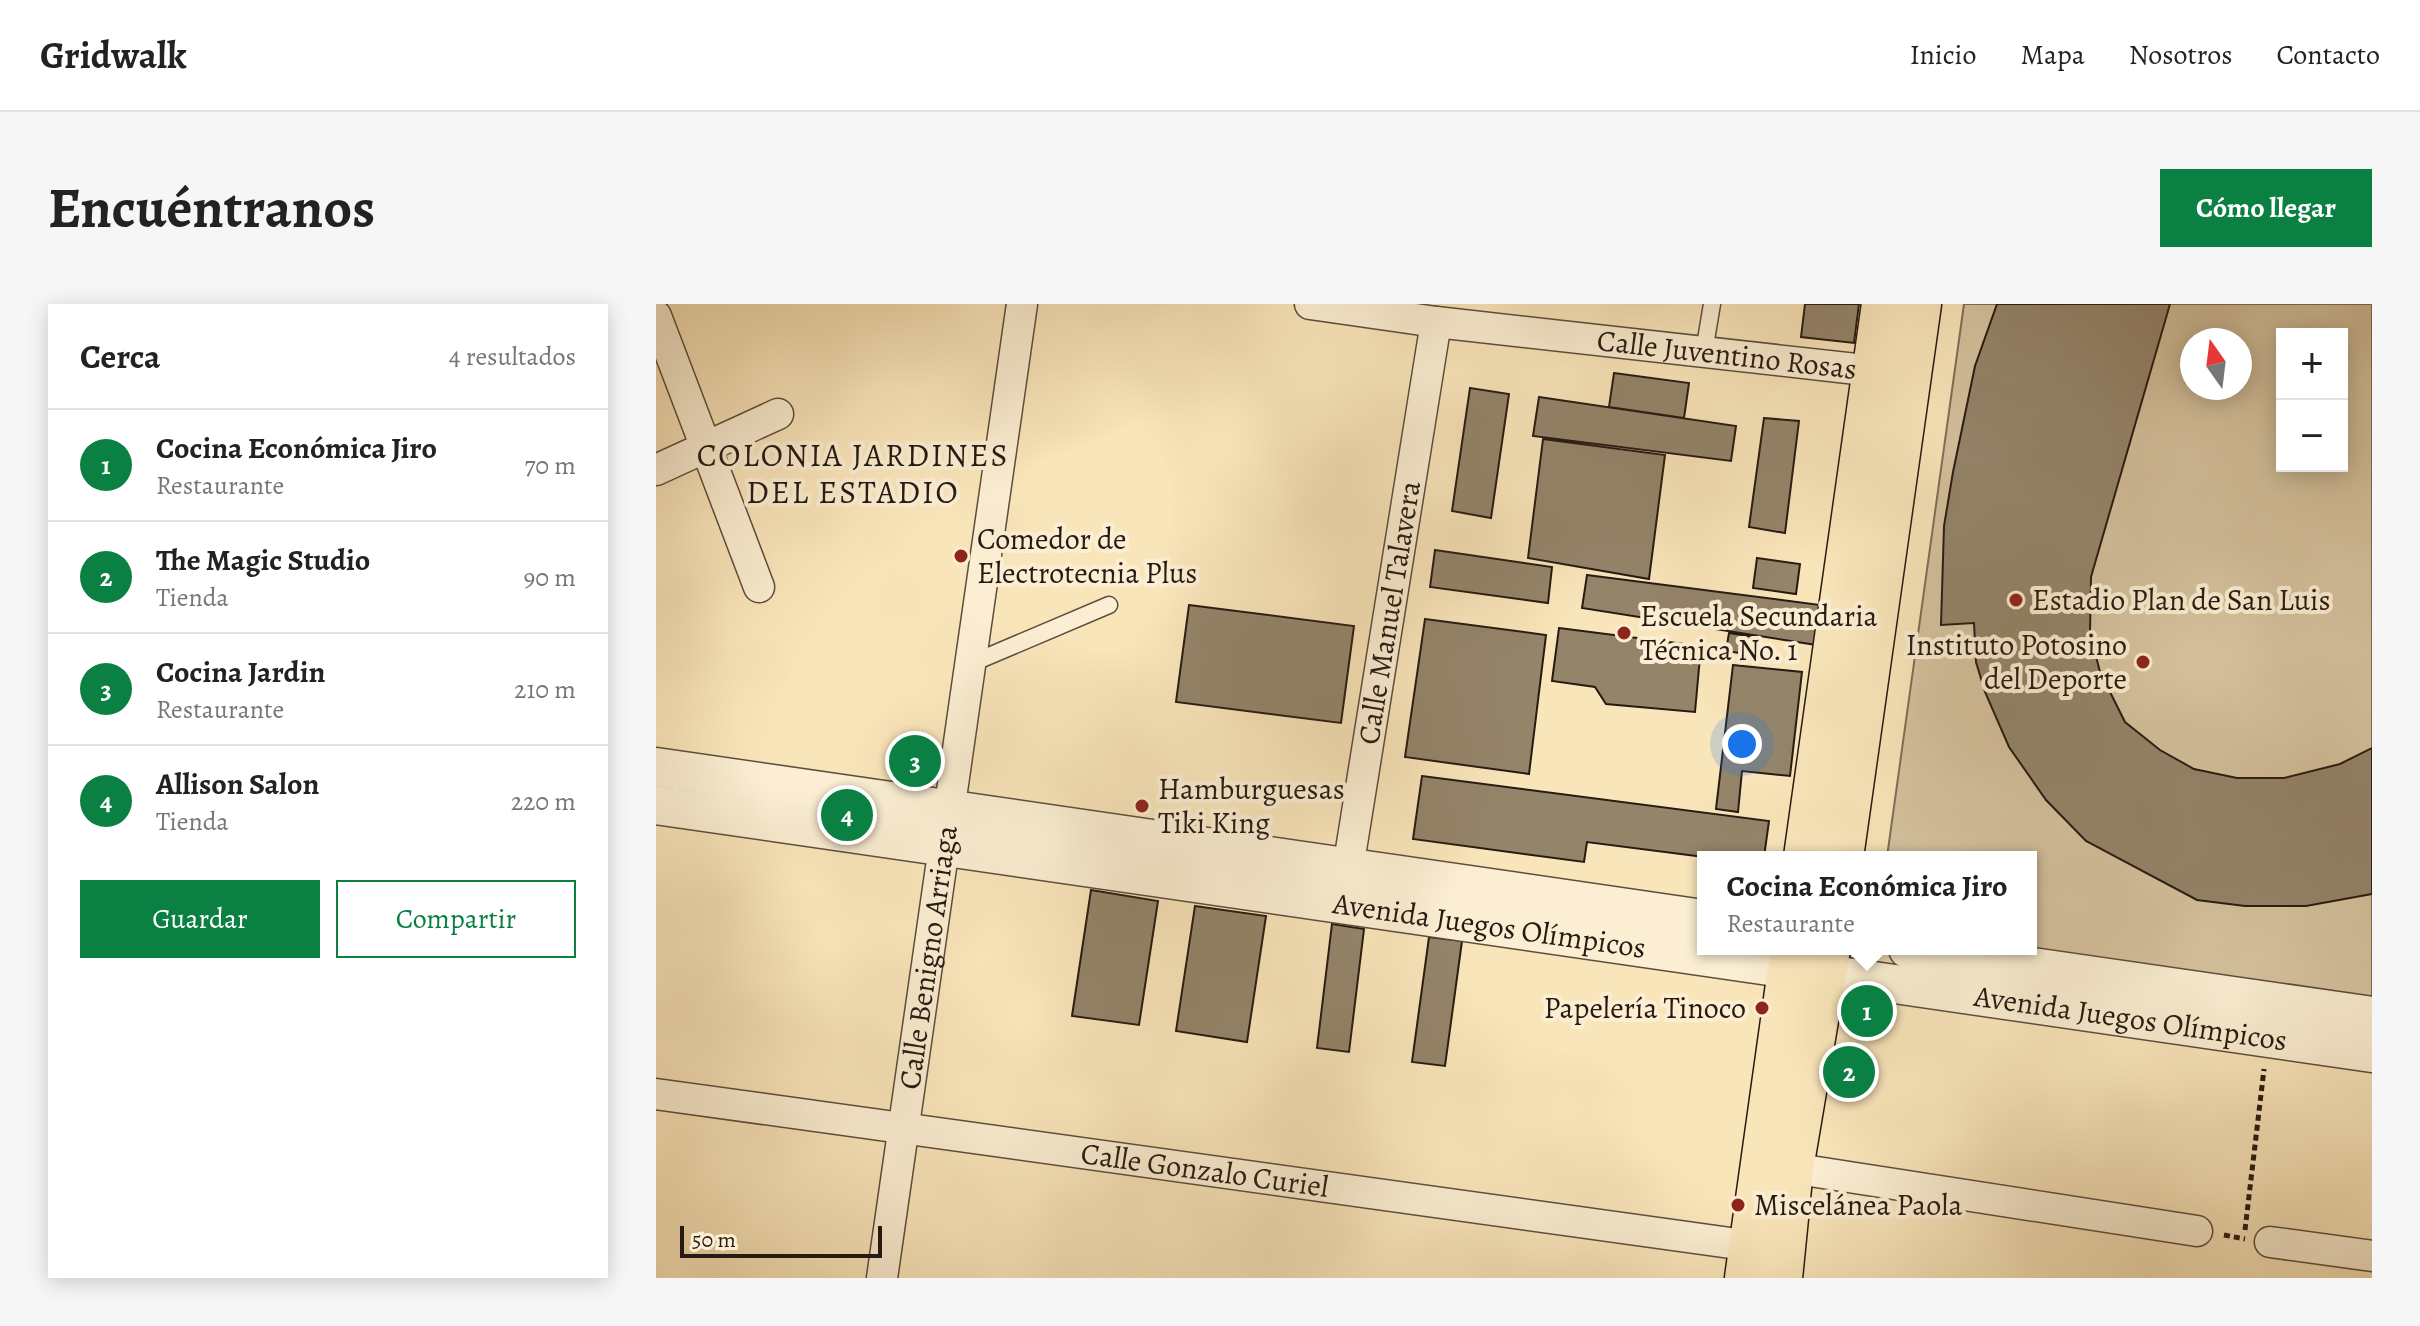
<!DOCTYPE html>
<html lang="es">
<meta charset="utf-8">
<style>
:root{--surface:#fff;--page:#f6f6f6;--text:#222;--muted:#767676;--line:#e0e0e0;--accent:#0b8043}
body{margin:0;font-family:Alegreya,serif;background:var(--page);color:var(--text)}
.controls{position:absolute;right:24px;top:24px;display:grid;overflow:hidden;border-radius:0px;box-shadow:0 4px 20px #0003}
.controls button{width:72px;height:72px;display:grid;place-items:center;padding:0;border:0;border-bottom:2px solid var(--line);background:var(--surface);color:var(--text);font:40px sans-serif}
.compass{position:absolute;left:1524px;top:24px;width:72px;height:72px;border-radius:50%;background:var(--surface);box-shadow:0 4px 20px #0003;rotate:346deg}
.scale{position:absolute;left:24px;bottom:20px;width:202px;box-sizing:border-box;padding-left:8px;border:4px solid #271a13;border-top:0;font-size:22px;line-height:28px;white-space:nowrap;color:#271a13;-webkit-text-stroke:6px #fbeed2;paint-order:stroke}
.you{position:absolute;left:1086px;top:440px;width:28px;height:28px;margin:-20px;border:6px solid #fff;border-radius:50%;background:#1a73e8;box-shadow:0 0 0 12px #1a73e833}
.badge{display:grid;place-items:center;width:52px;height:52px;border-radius:50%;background:var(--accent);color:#fff;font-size:26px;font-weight:700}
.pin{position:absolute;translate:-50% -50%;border:4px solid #fff;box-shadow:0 2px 8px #0006}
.popup{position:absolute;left:1041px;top:547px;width:340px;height:104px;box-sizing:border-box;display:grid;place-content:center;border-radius:0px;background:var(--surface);filter:drop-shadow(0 2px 6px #0005);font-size:26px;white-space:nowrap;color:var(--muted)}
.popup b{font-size:30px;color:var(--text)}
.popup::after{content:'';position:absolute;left:50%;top:100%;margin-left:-16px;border:16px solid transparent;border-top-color:var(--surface)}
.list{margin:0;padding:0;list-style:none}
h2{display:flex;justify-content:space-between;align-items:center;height:104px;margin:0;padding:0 32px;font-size:34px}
h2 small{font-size:26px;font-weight:400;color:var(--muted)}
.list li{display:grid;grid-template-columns:52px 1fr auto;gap:24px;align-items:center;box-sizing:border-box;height:112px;padding:0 32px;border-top:2px solid var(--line)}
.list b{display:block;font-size:30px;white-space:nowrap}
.list p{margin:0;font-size:26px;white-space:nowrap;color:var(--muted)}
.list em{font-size:26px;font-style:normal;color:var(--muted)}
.actions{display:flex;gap:16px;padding:24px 32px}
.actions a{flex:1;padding:18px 0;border:2px solid var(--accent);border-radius:0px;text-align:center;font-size:28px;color:var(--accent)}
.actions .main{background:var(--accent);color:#fff}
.map{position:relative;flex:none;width:1716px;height:974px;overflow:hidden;border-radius:0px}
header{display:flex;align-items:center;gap:48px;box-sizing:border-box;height:112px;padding:0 40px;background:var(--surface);border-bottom:2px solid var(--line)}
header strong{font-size:38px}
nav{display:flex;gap:44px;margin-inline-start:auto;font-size:28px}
.intro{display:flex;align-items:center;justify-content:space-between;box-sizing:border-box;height:192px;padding:0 48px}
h1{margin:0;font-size:56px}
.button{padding:20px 36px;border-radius:0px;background:var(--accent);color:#fff;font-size:28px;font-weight:700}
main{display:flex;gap:48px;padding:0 48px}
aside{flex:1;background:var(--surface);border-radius:0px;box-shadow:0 4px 20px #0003}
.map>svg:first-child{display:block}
</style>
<header>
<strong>Gridwalk</strong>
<nav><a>Inicio</a><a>Mapa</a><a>Nosotros</a><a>Contacto</a></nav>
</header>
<div class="intro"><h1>Encuéntranos</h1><a class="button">Cómo llegar</a></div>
<main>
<aside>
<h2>Cerca<small>4 resultados</small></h2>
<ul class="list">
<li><span class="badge">1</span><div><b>Cocina Económica Jiro</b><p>Restaurante</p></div><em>70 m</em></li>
<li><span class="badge">2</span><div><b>The Magic Studio</b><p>Tienda</p></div><em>90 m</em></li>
<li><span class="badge">3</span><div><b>Cocina Jardin</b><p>Restaurante</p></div><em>210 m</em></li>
<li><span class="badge">4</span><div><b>Allison Salon</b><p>Tienda</p></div><em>220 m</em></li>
</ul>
<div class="actions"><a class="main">Guardar</a><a>Compartir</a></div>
</aside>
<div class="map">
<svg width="1716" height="974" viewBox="0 0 1716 974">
<rect width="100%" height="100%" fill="#f9e5ba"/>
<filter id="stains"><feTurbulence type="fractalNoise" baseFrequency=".0025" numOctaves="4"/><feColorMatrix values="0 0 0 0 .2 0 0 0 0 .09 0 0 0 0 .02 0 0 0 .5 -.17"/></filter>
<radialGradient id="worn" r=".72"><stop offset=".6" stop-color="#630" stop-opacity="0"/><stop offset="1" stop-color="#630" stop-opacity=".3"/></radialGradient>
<path fill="#d5c29e" stroke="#7e6e58" stroke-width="2" fill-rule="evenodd" d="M1308,0H1716V704L1375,645V553H1231ZM1626,30H1686V162H1626ZM1536,36H1584V84H1536Z"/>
<path fill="#94846a" stroke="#271a13" stroke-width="2" d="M1149,0H1203L1198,39L1145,33Z
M1341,0H1514L1435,273L1434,329L1444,368L1469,418L1504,446L1538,465L1581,474H1628L1684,460L1716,444V590L1650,602H1589L1541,596L1430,537L1390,496L1353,443L1329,388L1320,358L1318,319L1285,321L1288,222L1297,168L1319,62Z
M958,69L1033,79L1028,114L953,103Z
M814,84L853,90L835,214L796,207Z
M883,93L1080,122L1075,157L877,132Z
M1108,114L1143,117L1129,229L1093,223Z
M887,135L1009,151L993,275L872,254Z
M779,246L896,263L892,299L774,283Z
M1101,254L1144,260L1140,290L1097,284Z
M931,271L1172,302L1167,342L926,304Z
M533,301L698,322L685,419L520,398Z
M769,315L890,331L873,470L749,453Z
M903,324L1045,342L1039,408L950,400L939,383L896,377Z
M1073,329L1099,333L1097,351L1070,347Z
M1077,361L1146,368L1134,472L1086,467L1082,508L1060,505Z
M766,472L1113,517L1108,553H1048L931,538L928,558L757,535Z
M435,586L502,597L483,721L416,712Z
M539,602L610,612L591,738L520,727Z
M676,620L708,625L693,748L661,744Z
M773,633L806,637L789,762L756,758Z"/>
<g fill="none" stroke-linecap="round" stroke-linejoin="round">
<defs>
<path id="service" d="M1048,48L1056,0
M314,360L453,301"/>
<g id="minor">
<path id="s1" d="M654,0L780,18L1236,69"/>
<path d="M0,12L103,283"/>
<path d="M0,166L122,110"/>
<path id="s2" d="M689,583L780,18"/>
<path id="s3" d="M0,790L1096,942"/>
<path d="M1135,864L1541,927"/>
<path d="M1614,938L1716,952"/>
<path id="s4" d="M226,974L366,0"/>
</g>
<g id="tertiary">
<path d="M0,463L1047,615"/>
<path id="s5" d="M0,501L1716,749"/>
<path d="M1252,645L1716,712"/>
</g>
<path id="primary" d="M1150,553L1228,0
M1185,553L1263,0
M1091,974L1137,645
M1124,974L1135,864L1172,645"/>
</defs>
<use href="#service" stroke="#5c4d3d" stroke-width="19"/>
<use href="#minor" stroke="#5c4d3d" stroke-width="33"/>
<use href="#tertiary" stroke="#5c4d3d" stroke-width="41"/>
<use href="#primary" stroke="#271a13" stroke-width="47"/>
<path stroke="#271a13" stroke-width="5" stroke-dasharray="6 4" stroke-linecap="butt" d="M1589,926L1608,765
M1568,931L1589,935"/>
<use href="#service" stroke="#fbeed2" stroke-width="16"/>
<use href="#minor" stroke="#fbeed2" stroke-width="30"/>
<use href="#tertiary" stroke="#fbeed2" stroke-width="38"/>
<use href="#primary" stroke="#f9e5ba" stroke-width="44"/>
</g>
<g fill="#8f2418" stroke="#fbeed2" stroke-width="3">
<circle cx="305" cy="252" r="8"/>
<circle cx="1360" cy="296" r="8"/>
<circle cx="968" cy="329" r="8"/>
<circle cx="1487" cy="358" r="8"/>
<circle cx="486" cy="502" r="8"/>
<circle cx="1106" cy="704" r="8"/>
<circle cx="1082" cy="901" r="8"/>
</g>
<g text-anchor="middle" stroke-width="8" stroke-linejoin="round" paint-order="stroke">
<g font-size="30" fill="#271a13" stroke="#fbeed2">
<text dy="10" stroke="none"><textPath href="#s1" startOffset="420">Calle Juventino Rosas</textPath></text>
<text dy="10" stroke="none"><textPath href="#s2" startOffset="278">Calle Manuel Talavera</textPath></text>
<text dy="10" stroke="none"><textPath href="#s5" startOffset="842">Avenida Juegos Olímpicos</textPath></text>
<text dy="10" stroke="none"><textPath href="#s4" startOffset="324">Calle Benigno Arriaga</textPath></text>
<text dy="10" stroke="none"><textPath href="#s5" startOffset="1490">Avenida Juegos Olímpicos</textPath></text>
<text dy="10" stroke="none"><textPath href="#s3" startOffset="554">Calle Gonzalo Curiel</textPath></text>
</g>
<g font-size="30" fill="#271a13" stroke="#fbeed2" text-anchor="start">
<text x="321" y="245">Comedor de<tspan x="321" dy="34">Electrotecnia Plus</tspan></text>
<text x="1376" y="306">Estadio Plan de San Luis</text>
<text x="984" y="322">Escuela Secundaria<tspan x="984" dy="34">Técnica No. 1</tspan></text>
<text x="1471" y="351" text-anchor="end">Instituto Potosino<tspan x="1471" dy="34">del Deporte</tspan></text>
<text x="502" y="495">Hamburguesas<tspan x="502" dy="34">Tiki King</tspan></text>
<text x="1090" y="714" text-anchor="end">Papelería Tinoco</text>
<text x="1098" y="911">Miscelánea Paola</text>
</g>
<g font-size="32" letter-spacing="2" fill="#271a13" stroke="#fbeed2">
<text x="197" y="162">COLONIA JARDINES<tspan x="197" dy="37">DEL ESTADIO</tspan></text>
</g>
</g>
<rect width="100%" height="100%" filter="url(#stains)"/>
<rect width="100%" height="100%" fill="url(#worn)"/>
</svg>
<div class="controls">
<button>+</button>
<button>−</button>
</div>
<svg class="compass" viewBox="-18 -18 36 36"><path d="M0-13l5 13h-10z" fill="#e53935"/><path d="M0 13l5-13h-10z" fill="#767676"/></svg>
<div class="scale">50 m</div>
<div class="you"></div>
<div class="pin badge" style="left:1211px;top:707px">1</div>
<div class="popup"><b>Cocina Económica Jiro</b>Restaurante</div>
<div class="pin badge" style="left:1193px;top:768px">2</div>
<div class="pin badge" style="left:259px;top:457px">3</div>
<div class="pin badge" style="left:191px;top:511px">4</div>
</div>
</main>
